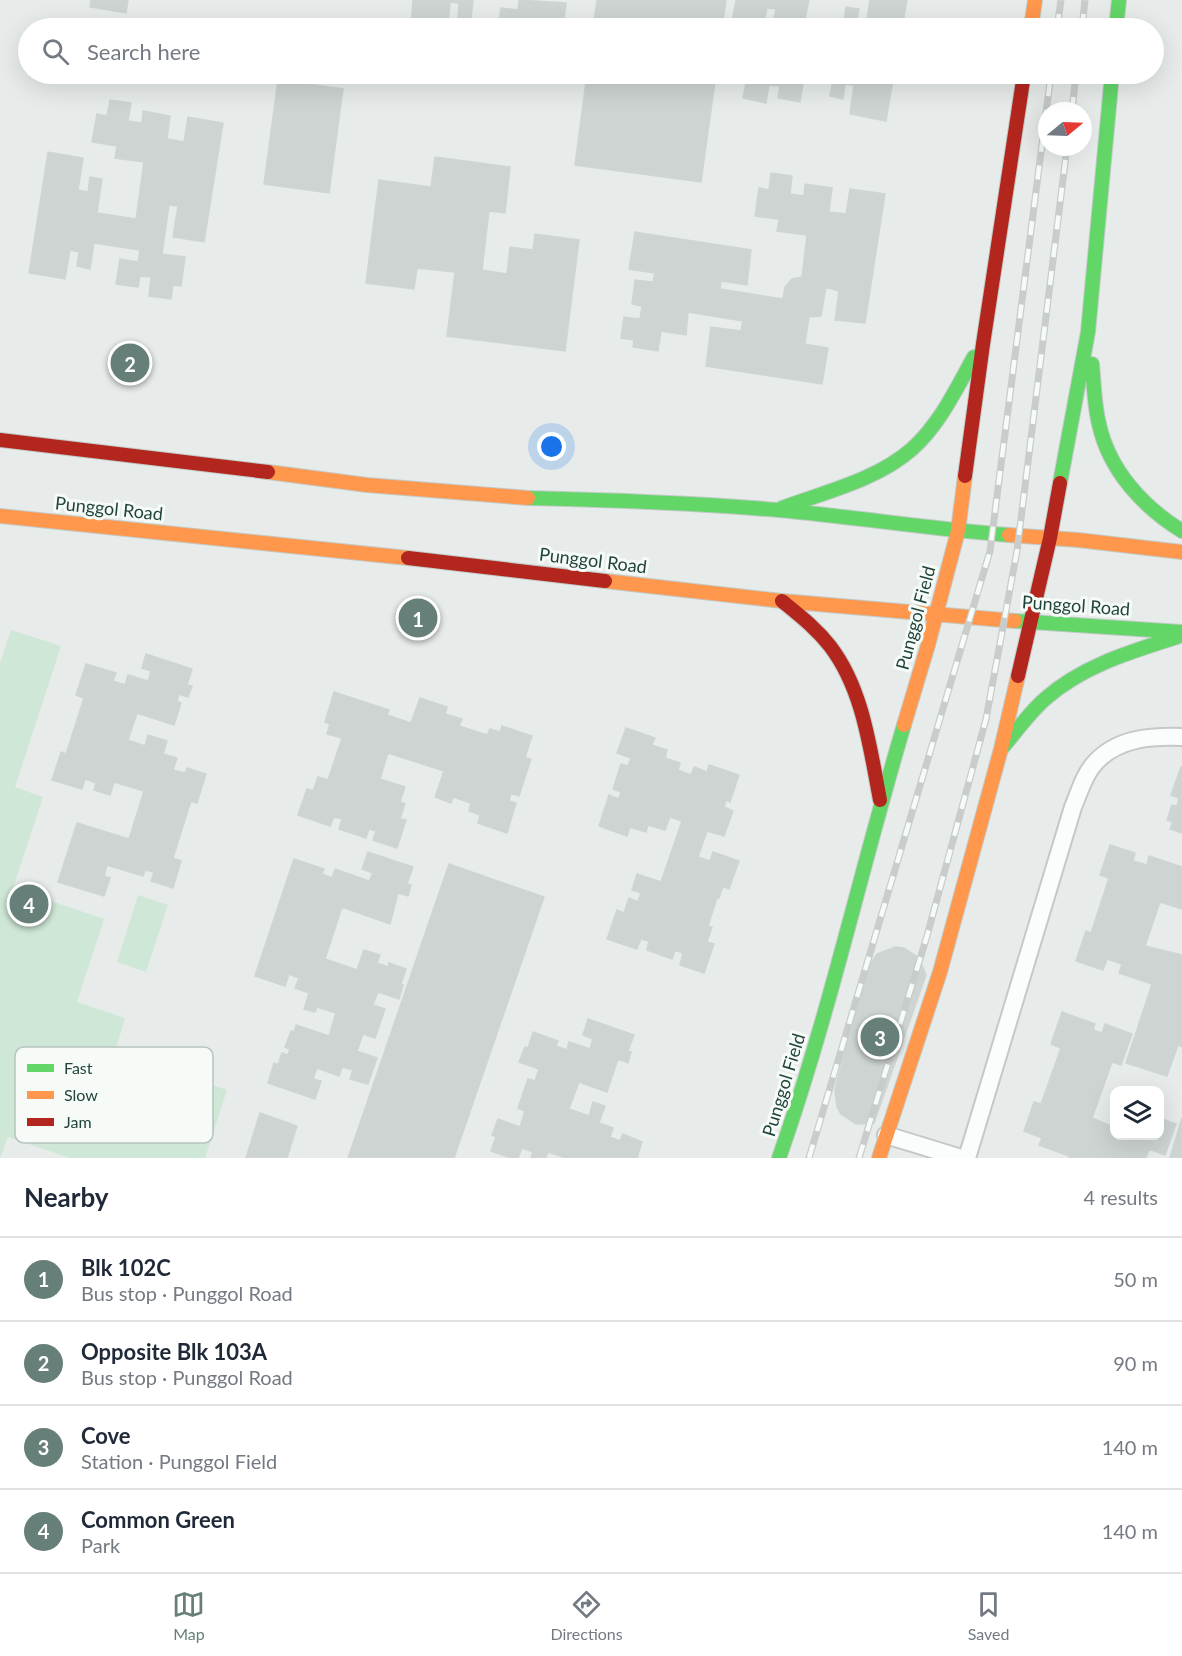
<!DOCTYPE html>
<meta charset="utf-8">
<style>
:root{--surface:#fff;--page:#f6f6f7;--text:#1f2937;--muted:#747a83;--line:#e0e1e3;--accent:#667f78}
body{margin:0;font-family:Lato,sans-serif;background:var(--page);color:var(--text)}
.controls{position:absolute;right:18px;bottom:18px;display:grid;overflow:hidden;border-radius:12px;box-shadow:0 6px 24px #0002}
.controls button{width:54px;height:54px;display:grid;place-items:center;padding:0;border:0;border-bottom:2px solid var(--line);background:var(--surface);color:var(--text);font:30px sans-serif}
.compass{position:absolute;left:1038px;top:102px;width:54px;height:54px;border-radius:50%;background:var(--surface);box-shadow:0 6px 24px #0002;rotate:71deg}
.you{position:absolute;left:552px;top:447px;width:21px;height:21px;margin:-15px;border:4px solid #fff;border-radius:50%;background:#1a73e8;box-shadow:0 0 0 9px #1a73e833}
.badge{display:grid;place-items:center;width:39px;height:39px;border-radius:50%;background:var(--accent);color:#fff;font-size:20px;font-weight:700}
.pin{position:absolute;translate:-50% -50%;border:3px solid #fff;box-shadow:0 2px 6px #0006}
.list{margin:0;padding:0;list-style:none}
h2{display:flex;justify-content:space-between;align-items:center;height:78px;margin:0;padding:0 24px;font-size:26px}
h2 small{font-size:20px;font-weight:400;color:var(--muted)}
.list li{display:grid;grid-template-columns:39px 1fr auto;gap:18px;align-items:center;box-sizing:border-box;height:84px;padding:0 24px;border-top:2px solid var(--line)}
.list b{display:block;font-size:22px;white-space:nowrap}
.list p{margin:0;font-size:20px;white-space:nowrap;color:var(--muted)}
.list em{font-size:20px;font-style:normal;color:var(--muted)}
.icon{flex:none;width:33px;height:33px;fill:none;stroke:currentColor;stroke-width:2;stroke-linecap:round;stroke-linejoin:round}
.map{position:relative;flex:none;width:1182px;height:1158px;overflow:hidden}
.search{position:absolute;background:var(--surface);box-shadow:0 6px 24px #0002;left:18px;right:18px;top:18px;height:66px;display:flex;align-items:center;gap:15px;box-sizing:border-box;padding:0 21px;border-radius:33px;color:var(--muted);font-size:22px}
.sheet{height:414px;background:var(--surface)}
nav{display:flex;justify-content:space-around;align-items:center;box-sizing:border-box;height:84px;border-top:2px solid var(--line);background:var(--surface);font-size:16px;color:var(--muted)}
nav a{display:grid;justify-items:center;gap:3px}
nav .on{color:var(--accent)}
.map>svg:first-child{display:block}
</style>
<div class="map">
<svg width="1182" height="1158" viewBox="0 0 1182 1158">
<rect width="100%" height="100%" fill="#e7ecea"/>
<path fill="#cfe7d6" d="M11,630L61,646L15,787L43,797L13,888L104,919L77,1002L125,1018L115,1052L227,1090L205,1158H70L8,1137L0,1158V663Z
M138,895L168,905L146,972L117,962Z"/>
<path fill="#cdd4d1" stroke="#cfd5d3" stroke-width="1.5" d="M91,0H128L126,13L90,7Z
M413,0H473L471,19L458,18L459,3L450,2L448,28L411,27Z
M519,0L566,3L563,28H532L533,25L521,24V28H498L501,8L518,10Z
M597,0H726L722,28H593Z
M736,0H809L803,28H772L776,9L767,8L763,28H731Z
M870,0H907L902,28H843L846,7L859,9L856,24L866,26Z
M587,74H716L701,182L575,165Z
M740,74H787L804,78L800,102L778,98L780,86L769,85L766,103L743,98L746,83L738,82Z
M834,74H894L886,121L850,114L854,85L845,84L843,99L830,96Z
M278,80L343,89L329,193L264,184Z
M110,100L131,103L128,121L142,123L143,111L170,116L167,139L184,142L188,117L223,123L204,242L173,237L178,206L169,205L162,254L185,257L181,286L173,285L171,299L149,296L151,277L140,276L138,287L116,284L120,259L138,262L140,250L94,243L90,269L77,266L79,252L70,250L65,279L29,273L48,152L83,158L78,190L88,192L90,177L102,179L97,213L136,219L144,162L115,158L117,146L92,142L97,114L107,116Z
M435,157L510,167L505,213L489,211L482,270L507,274L510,247L533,250L535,234L579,240L565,351L447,336L455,272L417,268L414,289L366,283L379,180L431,187Z
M771,173L792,176L790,194L804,196L805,184L832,188L829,212L846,214L850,189L885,194L865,323L835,320L839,291L826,287L821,316L809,317L805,344L828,348L822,384L706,366L711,327L741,331L743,321L688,312L686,335L661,331L658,351L633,347L634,340L621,338L624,317L640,319L642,306L632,304L635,280L653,282L655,273L629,269L635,232L751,250L747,285L721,281L720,289L783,299L785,287L792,279L802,277L807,235L777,231L779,219L755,216L759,188L769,190Z
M146,654L192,669L187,685L192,686L188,697L179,694L177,701L181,703L174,725L137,713L128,740L145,746L148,735L167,741L163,754L177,758L173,770L185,773L187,768L206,774L197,803L191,801L173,858L181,861L173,888L151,881L154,872L145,870L143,876L107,865L104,876L110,878L104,896L58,882L77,823L129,839L144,791L114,782L110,795L94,790L96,783L85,779L82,789L52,780L61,752L66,754L84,698L76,695L86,664L116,673L113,681L125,685L128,675L148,681L151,671L142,668Z
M334,692L389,710L387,715L411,723L420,698L447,707L445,714L462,719L459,726L487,735L490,729L500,732L502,726L532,736L525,758L531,759L519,796L511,793L509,801L516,803L507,833L478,823L480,815L469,811L471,803L453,797L451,803L435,797L444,771L388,753L380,779L405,787L400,802L405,804L400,819L406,820L397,848L373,840L376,831L369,829L366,838L339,829L342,819L334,817L330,826L298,815L307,789L313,791L318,777L328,780L342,738L327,734L330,724L325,722Z
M626,728L655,738L652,745L667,750L665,758L680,763L678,770L691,775L694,767L707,772L709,765L739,775L730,802L726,800L724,807L733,811L724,836L707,831L698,857L710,861L713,852L739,861L729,889L723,886L719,898H717L708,926L712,927L707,942L714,944L704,973L680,965L683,953L675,950L672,959L647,950L649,941L641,939L637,949L607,939L617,910L624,913L629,898L638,902L641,893L632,890L637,874L661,882L682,821L670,817L665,830L648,825L646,832L630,827L627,836L599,826L609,795L619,799L621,792L613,789L621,764L628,766L631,758L617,753Z
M1181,767H1182V833L1170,829L1173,822L1167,820L1172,805L1177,806L1179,798L1171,795Z
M1110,845L1135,853L1133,861L1147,865L1149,856L1182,867V909L1160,902L1145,946L1182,955V1047L1178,1045L1167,1076L1126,1063L1152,984L1119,973L1122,964L1107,959L1103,970L1076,961L1086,931L1091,933L1109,878L1100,875Z
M368,852L413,867L407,884L411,885L408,896L398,893L390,924L342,907L325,959L357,970L364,950L380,955L377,963L388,967L389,963L406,969L401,984L403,985L399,999L378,992L373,1005L385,1009L375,1038L363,1034L357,1051L377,1058L368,1084L350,1079L353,1070L342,1067L339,1076L317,1068L313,1079L321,1081L315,1099L268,1083L274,1063L278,1065L282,1053L288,1055L290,1049L285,1047L291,1031L294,1032L296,1025L329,1036L336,1013L317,1007L315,1012L304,1009L309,993L295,988L299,978L289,974L285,986L255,976L294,859L324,869L322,874L332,878L335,869L369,881L373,873L362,869Z
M449,864L544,897L454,1158H348Z
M895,947L904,948L919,958L926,975L874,1123L856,1124L841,1114L837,1107L835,1089L867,969L877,954Z
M1062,1012L1095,1024L1093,1030L1102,1033L1105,1024L1132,1034L1121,1065L1112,1062L1092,1118L1114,1127V1136H1160V1118L1176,1124L1165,1155L1149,1149L1146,1158H1069V1156L1039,1145L1042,1138L1024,1131L1034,1102L1041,1104L1061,1048L1051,1044Z
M588,1019L634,1035L628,1051L631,1052L628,1063L618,1059L607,1092L579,1082L569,1109L589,1116L593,1102L605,1106L599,1123L613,1128L610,1137L620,1141L623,1134L642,1142L637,1158H566L548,1152L546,1158H531L533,1152L522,1148L518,1158H511L491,1151L496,1137L492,1135L498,1119L520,1127L525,1111L518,1108L528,1079L535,1081L539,1069L519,1062L525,1047L528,1048L533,1032L558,1041L556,1046L567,1050L569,1042L590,1049L593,1039L583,1035Z
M260,1113L297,1126L287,1158H246Z
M1182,1118V1158H1170Z"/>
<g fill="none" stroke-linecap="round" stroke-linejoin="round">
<defs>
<path id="lane" d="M886,1135L961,1158
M967,1158L1073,807C1079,793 1084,775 1094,764C1116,738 1151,736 1182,737"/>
<path id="fast" d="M1116,28L1119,0
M1092,364C1094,384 1094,404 1099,424C1109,470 1143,507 1182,531
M1060,483L1088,332L1112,74
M528,498C611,500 695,503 778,510C855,517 932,529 1009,535
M782,508C825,492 877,480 912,449C940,424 956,389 974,357
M1015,621L1182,632
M1002,748C1016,732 1028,714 1045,699C1082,666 1130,652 1177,637
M779,1158C829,1016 861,869 904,725"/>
<path id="slow" d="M1031,28L1035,0
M268,472L367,485L528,498
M0,516L408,558
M1009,535L1078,540L1182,552
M605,581L782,601L1015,621
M904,725L928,645L958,531L965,476
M879,1158L940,972L1001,749L1018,676"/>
<path id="jam" d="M0,440L268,472
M965,476L983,344L1024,74
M408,558L605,581
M782,601C799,615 816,628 830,646C863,689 870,748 880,800
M1018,676L1050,538L1060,483"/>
</defs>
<use href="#lane" stroke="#c4c9c7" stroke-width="20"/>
<use href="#fast" stroke="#c2cac7" stroke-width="16"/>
<use href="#slow" stroke="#c2cac7" stroke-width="16"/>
<use href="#jam" stroke="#c2cac7" stroke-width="16"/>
<use href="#lane" stroke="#fbfcfc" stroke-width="16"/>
<use href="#fast" stroke="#63d668" stroke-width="14"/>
<use href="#slow" stroke="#ff974d" stroke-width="14"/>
<use href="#jam" stroke="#b3261e" stroke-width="14"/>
<defs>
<path id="rail" d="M1057,28L1061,0
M1082,28L1085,0
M1072,111L1076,74
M809,1158L990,551L1051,74
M859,1158L927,936L986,719L1017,551L1067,147"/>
</defs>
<use href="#rail" stroke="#c8cdcb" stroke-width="7"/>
<use href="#rail" stroke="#f6fbf8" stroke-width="4.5" stroke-dasharray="14" stroke-linecap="butt"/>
</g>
<g text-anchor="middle" stroke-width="6" stroke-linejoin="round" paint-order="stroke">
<g font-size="18" fill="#21443b" stroke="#f6fbf8">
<text transform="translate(109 509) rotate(6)" y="6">Punggol Road</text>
<text transform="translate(593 561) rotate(7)" y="6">Punggol Road</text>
<text transform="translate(1076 606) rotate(4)" y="6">Punggol Road</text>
<text transform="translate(916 618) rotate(-75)" y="6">Punggol Field</text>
<text transform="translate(784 1085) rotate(-73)" y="6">Punggol Field</text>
</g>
</g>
<rect x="15" y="1047" width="198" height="96" rx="9" fill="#f6fbf8" stroke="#b6c4bf" stroke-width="1.5"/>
<rect x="27" y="1064" width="27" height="8" fill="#63d668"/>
<rect x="27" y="1091" width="27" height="8" fill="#ff974d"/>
<rect x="27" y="1118" width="27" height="8" fill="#b3261e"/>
<g font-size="16" fill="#21443b">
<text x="64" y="1074">Fast</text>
<text x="64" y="1101">Slow</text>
<text x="64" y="1128">Jam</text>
</g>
</svg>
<div class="controls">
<button><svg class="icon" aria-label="layers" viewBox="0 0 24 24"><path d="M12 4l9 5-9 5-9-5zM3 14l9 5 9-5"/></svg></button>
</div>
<svg class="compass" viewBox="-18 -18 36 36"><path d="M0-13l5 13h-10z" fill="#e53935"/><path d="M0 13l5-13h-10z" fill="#747a83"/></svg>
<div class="you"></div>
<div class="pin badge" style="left:418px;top:618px">1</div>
<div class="pin badge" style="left:130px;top:363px">2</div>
<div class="pin badge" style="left:880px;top:1037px">3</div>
<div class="pin badge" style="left:29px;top:904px">4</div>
<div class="search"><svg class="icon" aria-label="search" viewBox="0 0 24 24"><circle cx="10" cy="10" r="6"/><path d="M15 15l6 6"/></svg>Search here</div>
</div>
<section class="sheet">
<h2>Nearby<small>4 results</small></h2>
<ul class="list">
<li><span class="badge">1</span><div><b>Blk 102C</b><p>Bus stop · Punggol Road</p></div><em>50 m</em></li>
<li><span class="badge">2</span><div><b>Opposite Blk 103A</b><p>Bus stop · Punggol Road</p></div><em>90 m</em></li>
<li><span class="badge">3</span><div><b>Cove</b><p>Station · Punggol Field</p></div><em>140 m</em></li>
<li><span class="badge">4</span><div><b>Common Green</b><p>Park</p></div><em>140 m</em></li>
</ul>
</section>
<nav>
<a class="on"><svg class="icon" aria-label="map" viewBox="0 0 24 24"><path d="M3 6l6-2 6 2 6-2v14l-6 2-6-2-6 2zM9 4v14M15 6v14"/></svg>Map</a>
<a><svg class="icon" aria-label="directions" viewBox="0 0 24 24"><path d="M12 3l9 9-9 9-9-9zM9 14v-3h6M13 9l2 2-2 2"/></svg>Directions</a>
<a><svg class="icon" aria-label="saved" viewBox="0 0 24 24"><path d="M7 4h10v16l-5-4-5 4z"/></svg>Saved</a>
</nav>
